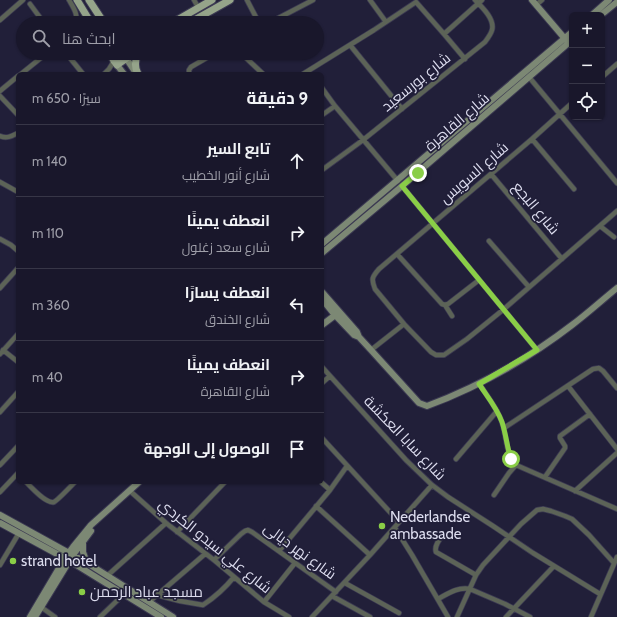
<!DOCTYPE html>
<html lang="ar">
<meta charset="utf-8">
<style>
:root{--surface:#19172b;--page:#262437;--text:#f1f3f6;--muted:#9f9fa9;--line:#373647}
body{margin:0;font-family:Cabin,Cairo,sans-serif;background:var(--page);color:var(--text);direction:rtl}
.controls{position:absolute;right:12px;top:12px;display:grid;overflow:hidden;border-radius:6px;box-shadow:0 1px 3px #0004}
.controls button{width:36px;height:36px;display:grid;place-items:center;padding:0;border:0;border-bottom:1px solid var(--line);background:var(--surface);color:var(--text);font:20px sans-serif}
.stop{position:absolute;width:12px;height:12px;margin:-9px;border:3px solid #8ace47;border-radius:50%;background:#fff}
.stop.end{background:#8ace47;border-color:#fff;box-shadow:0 1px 4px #0008}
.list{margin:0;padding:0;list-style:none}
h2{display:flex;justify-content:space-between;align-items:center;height:52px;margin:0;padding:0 16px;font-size:17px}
h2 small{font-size:13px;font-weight:400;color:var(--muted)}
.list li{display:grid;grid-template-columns:26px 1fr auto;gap:12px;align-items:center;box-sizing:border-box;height:72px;padding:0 16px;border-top:1px solid var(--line)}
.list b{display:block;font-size:15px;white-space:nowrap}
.list p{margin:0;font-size:13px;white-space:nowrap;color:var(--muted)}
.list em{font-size:13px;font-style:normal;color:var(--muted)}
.icon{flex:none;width:22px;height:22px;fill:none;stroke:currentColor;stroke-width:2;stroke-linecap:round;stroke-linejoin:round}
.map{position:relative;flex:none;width:617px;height:617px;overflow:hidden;direction:ltr}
.search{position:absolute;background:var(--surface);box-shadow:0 1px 3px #0004;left:16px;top:16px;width:308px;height:44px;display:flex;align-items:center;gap:10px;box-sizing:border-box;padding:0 14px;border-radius:22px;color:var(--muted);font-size:15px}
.panel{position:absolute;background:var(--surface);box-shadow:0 1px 3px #0004;left:16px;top:72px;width:308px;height:412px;border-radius:6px;direction:rtl}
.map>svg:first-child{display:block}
</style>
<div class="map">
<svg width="617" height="617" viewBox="0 0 617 617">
<rect width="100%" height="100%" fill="#211f39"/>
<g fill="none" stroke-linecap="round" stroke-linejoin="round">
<defs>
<path id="street" d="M69,0C73,7 79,15 75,23
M194,0L198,7
M247,0L259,23
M370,0L386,22
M30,4L44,23
M536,5L542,0
M0,20L23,0
M269,23L313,0
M444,34L482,0
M350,45L402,109
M66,53L83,74
M241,53L263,74
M21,74L47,53
M104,74L109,69L114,61
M189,74V70L191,67L215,53
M303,74L374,30L416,2L444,34L465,59
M529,77L617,183
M602,77L617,64
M322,88L335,106
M0,91L18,76
M0,96L18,115
M572,103L532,139L379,269C372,277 371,279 375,289L404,324L431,352L436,355H444L467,339L504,309L617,211
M322,115L335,106L398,181
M0,136C7,139 12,136 18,133
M532,139L574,189
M322,170L363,140L485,42C488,38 491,34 492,30C495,19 482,7 475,0
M491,174L562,259
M0,182L18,192
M402,186L537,350
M600,226L614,237
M0,239L11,245L18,251
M489,241L529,287
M397,254L442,304L445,305L448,304L479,280
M0,288L18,268
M445,305L452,316
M3,350L18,362
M371,350L404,324
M0,354L18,334
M322,367L406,460L432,485L448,497L493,526L533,553L600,594
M322,383L330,376
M479,383C488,398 501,413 504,430C507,442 507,456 516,465L617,509
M568,386L617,449
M0,412L18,392
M504,428L593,369L599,368L603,371L617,388
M322,438L399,522
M456,459L497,411
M0,465L18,446
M545,477L565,448V446L560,438V436L590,414
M26,482C31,487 46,504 54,502C58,500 71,486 75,482
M321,482L330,490
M130,491L166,523L214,560L264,602L289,617
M575,491L617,453
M0,492L18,473
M494,495L509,473L516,465
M316,506L370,555
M395,528L412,555L448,617
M177,532L225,482
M443,535C439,540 434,546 436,552L476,575
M279,551L330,490L347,466
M214,560L241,534L245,531L248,530L252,532L336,592
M0,565L19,533
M108,575L166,523
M345,583L399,613
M157,595L180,601L203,605C215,597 225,588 234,577
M332,596L370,617
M438,599C449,593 457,587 470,589L505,604L530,617
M149,602L205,554
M264,602L295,563
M41,607L55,617
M100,617L124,594
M312,617L370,555L432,485
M457,617L476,575L483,565L521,524L537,510L543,509L551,511L565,516L572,519L589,535L614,563
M506,617L554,566
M591,617L617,557"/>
<path id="secondary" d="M532,0L566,40
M592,15L609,0
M601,15L617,2
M126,58L136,73
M117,65L124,74
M322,244L572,32
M322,253L402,186L572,40
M322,292L357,332L359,337
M322,299L335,315L354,335L359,337L371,350L419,403L427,406C478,387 529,358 572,325C588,313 602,300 617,288
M322,325L338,313
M0,515L87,563L173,617
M0,523L70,561L161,617
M83,542V552L87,563
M30,617L65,558L73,547L91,525L139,482
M35,617L73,555L91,531"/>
<path id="primary" d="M77,0L91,23
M89,0L104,23
M172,23L212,0
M189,23L230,0
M109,53L117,65L134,53
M114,61L122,53
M138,74C134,67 135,60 138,53"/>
</defs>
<use href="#street" stroke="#3b3952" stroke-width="6"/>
<use href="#secondary" stroke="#3b3952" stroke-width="8"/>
<use href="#primary" stroke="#3b3952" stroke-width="9"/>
<use href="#street" stroke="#5c6357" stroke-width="4.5"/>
<use href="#secondary" stroke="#7c8874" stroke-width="6"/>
<use href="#primary" stroke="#95a48a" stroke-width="7"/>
</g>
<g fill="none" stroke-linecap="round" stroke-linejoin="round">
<path stroke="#8ace47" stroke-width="5" d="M418,173L402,186L537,350L479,384C487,396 497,408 502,422C506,434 507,447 511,459"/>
</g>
<g fill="#8ace47" stroke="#211f39" stroke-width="1.5">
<circle cx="382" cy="526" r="4"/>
<circle cx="13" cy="561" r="4"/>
<circle cx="82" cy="592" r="4"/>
</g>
<g text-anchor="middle" stroke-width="3.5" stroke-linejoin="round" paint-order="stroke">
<g font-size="15" fill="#dcdcee" stroke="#211f39">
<text transform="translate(416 82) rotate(-39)" y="5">شارع بورسعيد</text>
<text transform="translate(457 122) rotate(-41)" y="5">شارع القاهرة</text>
<text transform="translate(474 173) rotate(-41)" y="5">شارع السويس</text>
<text transform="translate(536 208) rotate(50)" y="5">شارع البجع</text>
<text transform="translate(405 438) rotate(46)" y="5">شارع سابا العكشة</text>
<text transform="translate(215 546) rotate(39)" y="5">شارع علي سيدو الكردي</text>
<text transform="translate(300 551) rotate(36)" y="5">شارع نهر ديالى</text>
</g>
<g font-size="15" fill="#dcdcee" stroke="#211f39" text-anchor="start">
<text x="390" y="522">Nederlandse<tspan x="390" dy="17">ambassade</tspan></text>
<text x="21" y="566">strand hotel</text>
<text x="90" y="597">مسجد عباد الرحمن</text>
</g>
</g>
</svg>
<div class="controls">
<button>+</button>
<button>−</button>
<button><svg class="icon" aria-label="locate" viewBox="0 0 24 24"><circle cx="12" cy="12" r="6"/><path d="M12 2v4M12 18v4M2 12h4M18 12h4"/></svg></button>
</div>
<div class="stop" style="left:511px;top:459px"></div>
<div class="stop end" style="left:418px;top:173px"></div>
<div class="search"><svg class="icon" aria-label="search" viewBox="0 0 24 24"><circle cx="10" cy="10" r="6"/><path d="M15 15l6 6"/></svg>ابحث هنا</div>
<section class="panel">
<h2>9 دقيقة<small>سيرًا · 650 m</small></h2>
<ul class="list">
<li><svg class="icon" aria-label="ahead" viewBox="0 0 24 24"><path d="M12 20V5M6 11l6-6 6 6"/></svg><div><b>تابع السير</b><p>شارع أنور الخطيب</p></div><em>140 m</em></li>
<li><svg class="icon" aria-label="right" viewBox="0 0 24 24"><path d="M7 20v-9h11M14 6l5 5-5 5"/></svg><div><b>انعطف يمينًا</b><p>شارع سعد زغلول</p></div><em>110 m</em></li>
<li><svg class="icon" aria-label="left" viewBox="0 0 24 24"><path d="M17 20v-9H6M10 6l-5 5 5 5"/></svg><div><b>انعطف يسارًا</b><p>شارع الخندق</p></div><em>360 m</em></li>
<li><svg class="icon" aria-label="right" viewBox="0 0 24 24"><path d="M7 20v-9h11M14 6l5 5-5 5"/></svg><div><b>انعطف يمينًا</b><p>شارع القاهرة</p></div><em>40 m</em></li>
<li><svg class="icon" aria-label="arrive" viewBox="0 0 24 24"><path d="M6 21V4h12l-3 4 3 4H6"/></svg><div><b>الوصول إلى الوجهة</b></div></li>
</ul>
</section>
</div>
